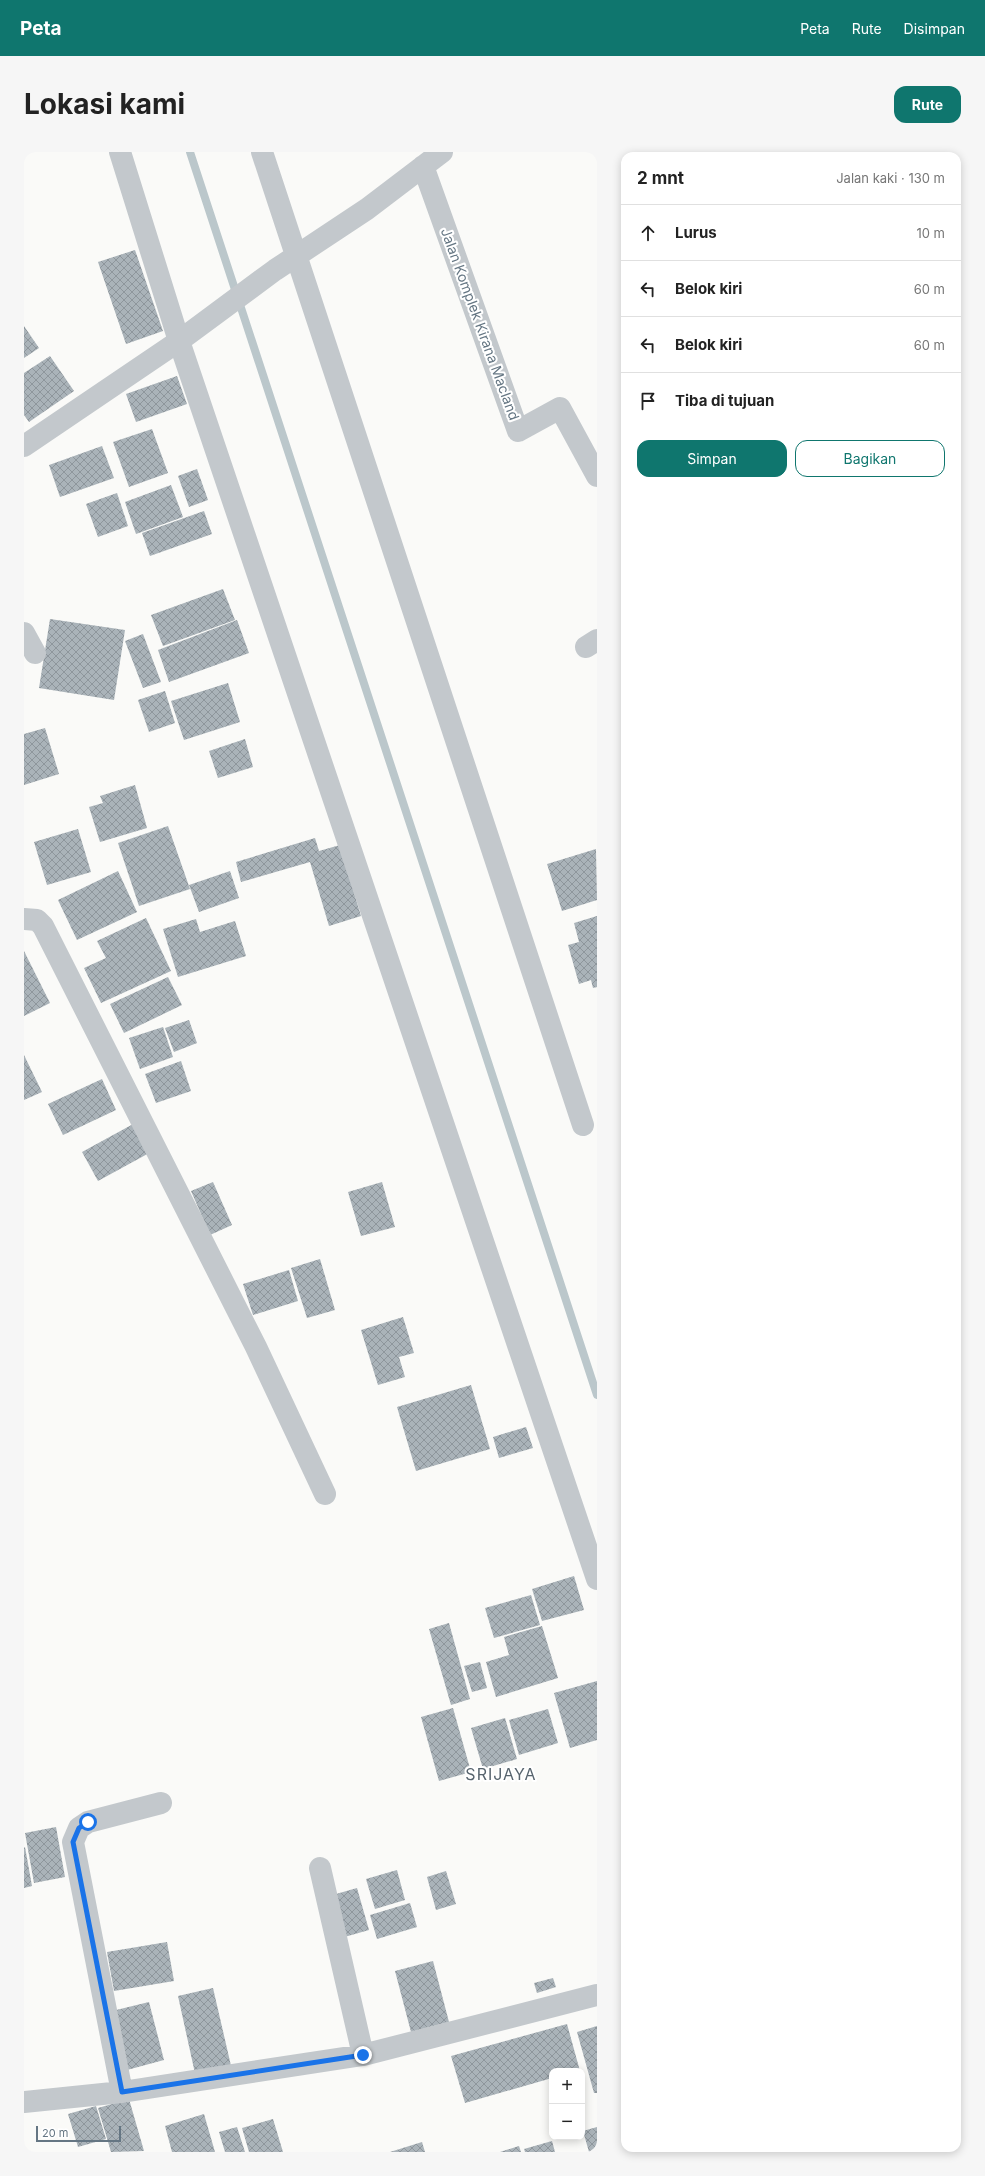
<!DOCTYPE html>
<html lang="id">
<meta charset="utf-8">
<style>
:root{--surface:#fff;--page:#f6f6f6;--text:#222;--muted:#767676;--line:#e0e0e0;--accent:#0f766e}
body{margin:0;font-family:Inter,sans-serif;background:var(--page);color:var(--text)}
.controls{position:absolute;right:12px;bottom:12px;display:grid;overflow:hidden;border-radius:8px;box-shadow:0 2px 10px #0003}
.controls button{width:36px;height:36px;display:grid;place-items:center;padding:0;border:0;border-bottom:1px solid var(--line);background:var(--surface);color:var(--text);font:20px sans-serif}
.scale{position:absolute;left:12px;bottom:10px;width:85px;box-sizing:border-box;padding-left:4px;border:2px solid #657683;border-top:0;font-size:11px;line-height:14px;white-space:nowrap;color:#657683;-webkit-text-stroke:3px #fff;paint-order:stroke}
.stop{position:absolute;width:12px;height:12px;margin:-9px;border:3px solid #1a73e8;border-radius:50%;background:#fff}
.stop.end{background:#1a73e8;border-color:#fff;box-shadow:0 1px 4px #0008}
.list{margin:0;padding:0;list-style:none}
h2{display:flex;justify-content:space-between;align-items:center;height:52px;margin:0;padding:0 16px;font-size:17px}
h2 small{font-size:13px;font-weight:400;color:var(--muted)}
.list li{display:grid;grid-template-columns:26px 1fr auto;gap:12px;align-items:center;box-sizing:border-box;height:56px;padding:0 16px;border-top:1px solid var(--line)}
.list b{display:block;font-size:15px;white-space:nowrap}
.list em{font-size:13px;font-style:normal;color:var(--muted)}
.actions{display:flex;gap:8px;padding:12px 16px}
.actions a{flex:1;padding:9px 0;border:1px solid var(--accent);border-radius:12px;text-align:center;font-size:14px;color:var(--accent)}
.actions .main{background:var(--accent);color:#fff}
.icon{flex:none;width:22px;height:22px;fill:none;stroke:currentColor;stroke-width:2;stroke-linecap:round;stroke-linejoin:round}
.map{position:relative;flex:none;width:573px;height:2000px;overflow:hidden;border-radius:12px}
header{display:flex;align-items:center;gap:24px;box-sizing:border-box;height:56px;padding:0 20px;background:var(--accent);color:#fff}
header strong{font-size:19px}
nav{display:flex;gap:22px;margin-inline-start:auto;font-size:14px}
.intro{display:flex;align-items:center;justify-content:space-between;box-sizing:border-box;height:96px;padding:0 24px}
h1{margin:0;font-size:28px}
.button{padding:10px 18px;border-radius:12px;background:var(--accent);color:#fff;font-size:14px;font-weight:700}
main{display:flex;gap:24px;padding:0 24px}
aside{flex:1;background:var(--surface);border-radius:12px;box-shadow:0 2px 10px #0003}
.map>svg:first-child{display:block}
</style>
<header>
<strong>Peta</strong>
<nav><a>Peta</a><a>Rute</a><a>Disimpan</a></nav>
</header>
<div class="intro"><h1>Lokasi kami</h1><a class="button">Rute</a></div>
<main>
<div class="map">
<svg width="573" height="2000" viewBox="0 0 573 2000">
<defs>
<pattern id="building-cross-hatch" width="8" height="8" patternUnits="userSpaceOnUse"><rect width="8" height="8" fill="#aab3b9"/><path d="M0 0l8 8M0 8l8-8" fill="none" stroke="#8e969c"/></pattern>
</defs>
<rect width="100%" height="100%" fill="#fafaf8"/>
<g fill="none" stroke-linecap="round" stroke-linejoin="round">
<path stroke="#bbc7cb" stroke-width="8" d="M166,0L573,1243"/>
</g>
<path fill="url(#building-cross-hatch)" d="M111,98L139,179L102,192L74,110Z
M0,174L15,196L0,206Z
M26,204L50,239L5,270L0,263V221Z
M153,224L163,252L112,270L102,242Z
M128,277L144,321L105,335L89,290Z
M78,294L90,326L36,345L25,313Z
M173,317L184,348L165,355L154,324Z
M147,333L159,365L112,382L101,350Z
M93,341L104,374L74,385L62,352Z
M180,359L188,382L126,404L118,381Z
M199,437L211,468L139,494L127,463Z
M26,467L101,478L90,548L15,536Z
M213,468L225,501L145,530L134,498Z
M119,482L137,530L119,536L101,489Z
M204,531L216,570L160,588L147,549Z
M141,539L151,571L125,580L114,548Z
M21,576L35,622L0,633V582Z
M221,587L229,615L194,626L185,599Z
M111,633L123,676L76,690L65,655L79,651L76,644Z
M144,674L166,737L115,754L94,691Z
M54,677L67,720L23,733L10,690Z
M291,686L295,699L316,693L337,764L305,774L286,710L217,730L212,710Z
M572,697L573,748L538,759L523,712Z
M94,719L113,760L53,788L34,748Z
M206,719L215,746L175,760L165,733Z
M573,764V835L569,836L567,828L555,832L544,793L555,790L550,771Z
M122,766L147,819L77,851L60,816L82,806L73,789Z
M172,767L176,780L211,769L222,804L154,825L139,777Z
M0,799L26,851L0,864Z
M144,825L158,853L100,881L86,852Z
M165,868L173,891L150,900L141,876Z
M139,875L149,905L116,917L105,886Z
M0,903L18,940L0,948Z
M157,909L167,939L132,951L121,922Z
M78,927L92,958L39,983L24,952Z
M111,971L127,1000L74,1029L58,1000Z
M189,1030L208,1073L186,1083L167,1039Z
M358,1030L371,1075L337,1084L324,1040Z
M296,1107L311,1158L283,1166L267,1116Z
M265,1118L274,1149L229,1163L219,1132Z
M379,1165L390,1201L375,1205L381,1225L354,1233L337,1178Z
M447,1233L466,1297L392,1319L373,1255Z
M502,1275L509,1296L475,1306L469,1285Z
M550,1424L560,1458L518,1469L508,1437Z
M507,1443L516,1473L470,1486L461,1456Z
M425,1471L446,1547L427,1553L405,1477Z
M518,1474L534,1526L472,1545L462,1510L485,1503L480,1485Z
M456,1510L463,1536L448,1540L440,1514Z
M573,1529V1588L546,1596L530,1541Z
M429,1556L447,1620L415,1629L397,1565Z
M524,1557L534,1591L495,1603L485,1568Z
M481,1566L493,1607L459,1617L447,1576Z
M32,1675L41,1725L10,1731L1,1681Z
M1,1695L8,1734L0,1736V1696Z
M373,1718L381,1748L351,1757L342,1727Z
M422,1719L432,1752L412,1758L403,1725Z
M333,1736L345,1778L317,1786L305,1744Z
M386,1751L393,1775L353,1787L346,1763Z
M143,1790L150,1829L90,1839L83,1800Z
M409,1809L425,1870L387,1880L371,1819Z
M529,1826L532,1835L513,1841L510,1831Z
M189,1836L208,1918L172,1926L154,1844Z
M125,1850L140,1908L103,1918L88,1859Z
M543,1872L556,1919H528V1926L441,1951L427,1904Z
M573,1874V1941H570L553,1880Z
M105,1947L120,1999L87,2000L74,1956Z
M72,1954L82,1987L54,1995L44,1962Z
M180,1962L191,2000H148L141,1974Z
M249,1967L259,2000H225L218,1976Z
M213,1975L221,2000H201L195,1980Z
M573,1975V2000H565L559,1979Z
M528,1989L531,2000H501L500,1997Z
M398,1990L401,2000H366Z
M495,1994L497,2000H476Z"/>
<g fill="none" stroke-linecap="round" stroke-linejoin="round">
<path stroke="#c3c8cc" stroke-width="22" d="M96,0L155,189L573,1427
M238,0L559,973
M399,14L494,279L536,256L573,324
M0,294L155,189L251,118L343,57L418,0
M0,481L11,501
M562,495L573,488
M0,767L13,768L19,774L232,1195L301,1342
M296,1716L339,1903
M98,1940L49,1690L55,1676L64,1670L137,1651
M0,1950L98,1940L339,1903L573,1843"/>
</g>
<g fill="none" stroke-linecap="round" stroke-linejoin="round">
<path stroke="#1a73e8" stroke-width="5" d="M64,1670L55,1676L49,1690L98,1940L339,1903"/>
</g>
<g text-anchor="middle" stroke-width="4" stroke-linejoin="round" paint-order="stroke">
<g font-size="14" fill="#657683" stroke="#fff">
<text transform="translate(456 172) rotate(70)" y="5">Jalan Komplek Kirana Macland</text>
</g>
<g font-size="16" letter-spacing="1" fill="#57646e" stroke="#fff">
<text x="477" y="1628">SRIJAYA</text>
</g>
</g>
</svg>
<div class="controls">
<button>+</button>
<button>−</button>
</div>
<div class="scale">20 m</div>
<div class="stop" style="left:64px;top:1670px"></div>
<div class="stop end" style="left:339px;top:1903px"></div>
</div>
<aside>
<h2>2 mnt<small>Jalan kaki · 130 m</small></h2>
<ul class="list">
<li><svg class="icon" aria-label="ahead" viewBox="0 0 24 24"><path d="M12 20V5M6 11l6-6 6 6"/></svg><div><b>Lurus</b></div><em>10 m</em></li>
<li><svg class="icon" aria-label="left" viewBox="0 0 24 24"><path d="M17 20v-9H6M10 6l-5 5 5 5"/></svg><div><b>Belok kiri</b></div><em>60 m</em></li>
<li><svg class="icon" aria-label="left" viewBox="0 0 24 24"><path d="M17 20v-9H6M10 6l-5 5 5 5"/></svg><div><b>Belok kiri</b></div><em>60 m</em></li>
<li><svg class="icon" aria-label="arrive" viewBox="0 0 24 24"><path d="M6 21V4h12l-3 4 3 4H6"/></svg><div><b>Tiba di tujuan</b></div></li>
</ul>
<div class="actions"><a class="main">Simpan</a><a>Bagikan</a></div>
</aside>
</main>
